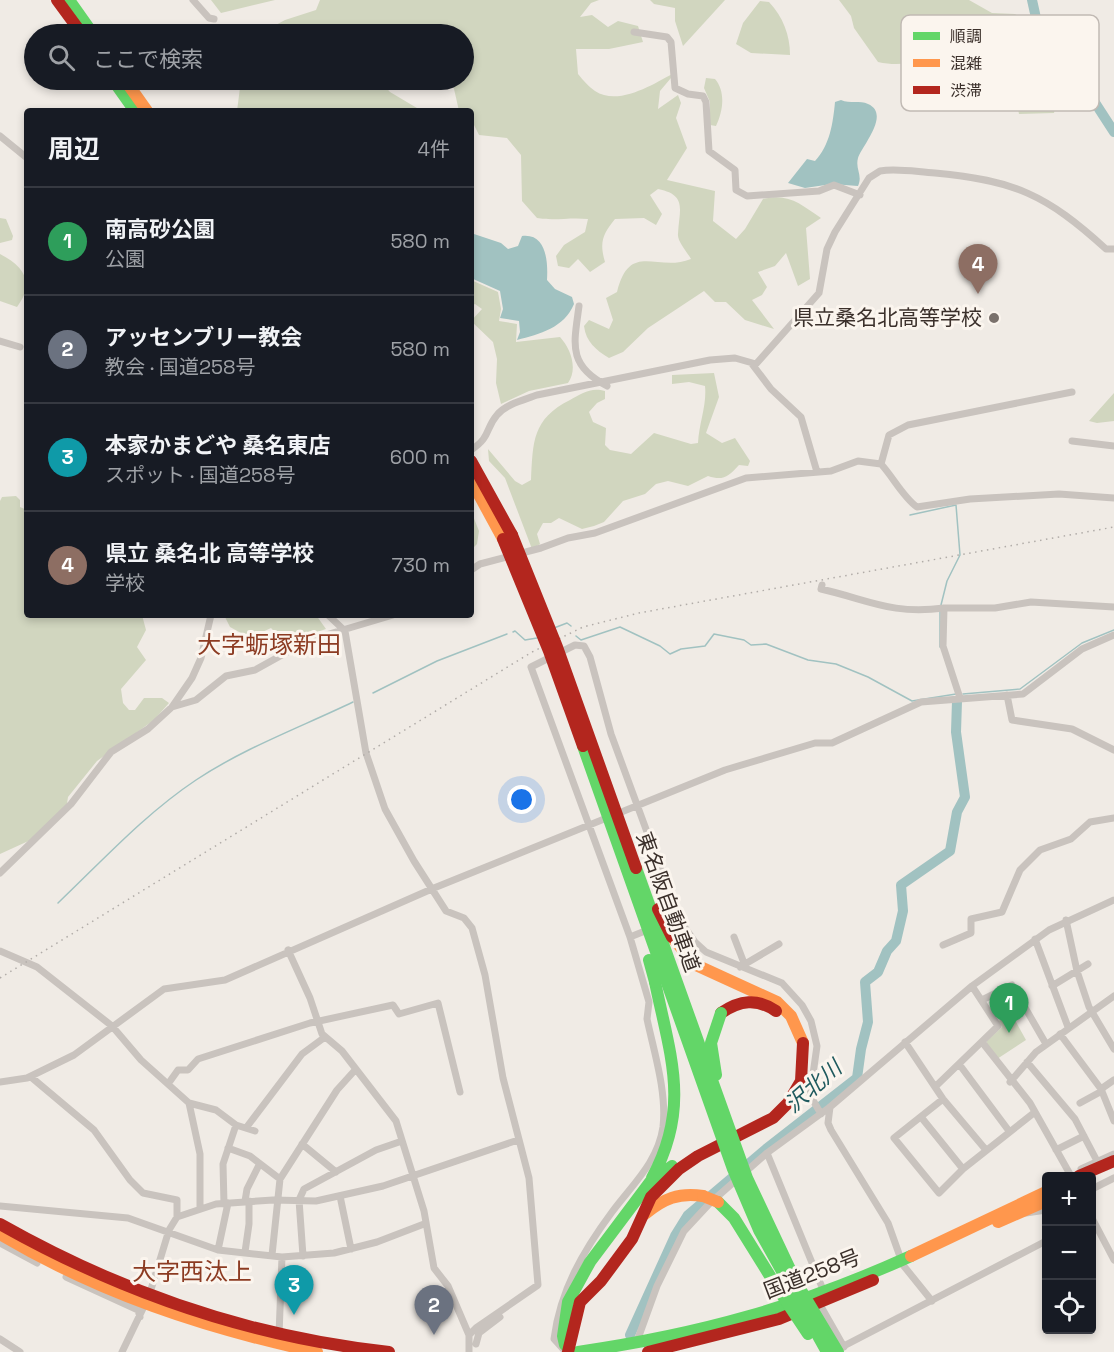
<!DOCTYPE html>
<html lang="ja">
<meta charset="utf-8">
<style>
:root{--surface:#171b24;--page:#20242c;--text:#f1f3f6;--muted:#9ea1a6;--line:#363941;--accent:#0f766e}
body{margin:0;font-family:"Space Grotesk","Noto Sans JP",sans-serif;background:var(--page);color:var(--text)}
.controls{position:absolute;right:18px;bottom:18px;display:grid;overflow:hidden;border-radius:6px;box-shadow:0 3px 9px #0003}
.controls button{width:54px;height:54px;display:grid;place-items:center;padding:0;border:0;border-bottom:2px solid var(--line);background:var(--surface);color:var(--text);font:30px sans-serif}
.you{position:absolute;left:522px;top:800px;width:21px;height:21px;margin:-15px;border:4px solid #fff;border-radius:50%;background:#1a73e8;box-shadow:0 0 0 9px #1a73e833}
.badge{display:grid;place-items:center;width:39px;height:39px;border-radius:50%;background:var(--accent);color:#fff;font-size:20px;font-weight:700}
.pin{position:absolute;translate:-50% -50px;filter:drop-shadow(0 2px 3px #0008)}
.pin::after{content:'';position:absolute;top:32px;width:21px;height:18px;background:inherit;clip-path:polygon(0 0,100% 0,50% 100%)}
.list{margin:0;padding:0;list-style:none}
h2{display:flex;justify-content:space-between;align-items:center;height:78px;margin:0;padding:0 24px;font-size:26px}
h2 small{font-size:20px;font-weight:400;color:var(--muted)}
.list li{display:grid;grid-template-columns:39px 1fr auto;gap:18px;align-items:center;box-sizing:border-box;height:108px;padding:0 24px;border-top:2px solid var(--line)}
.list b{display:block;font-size:22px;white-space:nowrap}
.list p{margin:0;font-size:20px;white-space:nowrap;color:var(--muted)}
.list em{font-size:20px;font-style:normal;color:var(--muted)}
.icon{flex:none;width:33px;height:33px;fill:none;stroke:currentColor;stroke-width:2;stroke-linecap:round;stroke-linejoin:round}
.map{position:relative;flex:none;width:1114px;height:1352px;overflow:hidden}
.search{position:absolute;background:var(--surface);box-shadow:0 3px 9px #0003;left:24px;top:24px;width:450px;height:66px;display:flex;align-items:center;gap:15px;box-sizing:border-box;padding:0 21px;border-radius:33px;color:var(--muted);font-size:22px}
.panel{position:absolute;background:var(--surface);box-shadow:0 3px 9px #0003;left:24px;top:108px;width:450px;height:510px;border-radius:6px}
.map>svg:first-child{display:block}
</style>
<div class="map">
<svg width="1114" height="1352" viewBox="0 0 1114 1352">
<rect width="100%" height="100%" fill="#f0ebe5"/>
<path fill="#d1d6bf" d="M211,0H275L221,13Z
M320,0H599L591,3L580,17L592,15L608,27L618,21L638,26L643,42L609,49H576L578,74C583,80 589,87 595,91C619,107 655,83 676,72L660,91L658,109L678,95L681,103L676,118L687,148L667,180L715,191L713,221L736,239L745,229L763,199C789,193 800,204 821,218L806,228L810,279L798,286L786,253L775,266L758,272L767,287L762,295L752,300L774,329L745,320L726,302H715L704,291L648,328L623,352L609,358C596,350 586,342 584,326L589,320L609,329L613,320L606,298L617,292C630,240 657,273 691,259C687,252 677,241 678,234C679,210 688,195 658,189L650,195L662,214L656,225L644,218L615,219C603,234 599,242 605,262L590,272L578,259L569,268L558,266L556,256L564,245L585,232L588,219C570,217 554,221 537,218L522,201L521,155L507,138L479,135L471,119V111H459L452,80H464V34H437L433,29L423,28L403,34H259L285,20L316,10Z
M650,0H725L683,46L675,21V8L654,4Z
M839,0H969L992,13L1015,14L1036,28L1056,46L1071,75L1061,82L1054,113L1019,114C1015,95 1025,89 1021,71L1004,65L983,72C940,45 918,71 878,62L854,28L851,16Z
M760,1L769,2C783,17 790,35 790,55L751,53L736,44L743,23Z
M706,78L715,79C726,92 723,111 716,126L710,125V102L704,88Z
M241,80H379L390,92L422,111H237Z
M0,218L6,219L13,236L12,240L0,243Z
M0,254C25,267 35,283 17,307L0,301Z
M471,280L498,292L501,309L499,321L517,324L516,342L560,337C571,349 578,369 568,383L529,391L501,404L496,383L497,359L493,342L471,321L482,309L475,304L471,306Z
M714,373L719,397L706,433L722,443L735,438L750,461L748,466L739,465C728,477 723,481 708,476L688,486L668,481L656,484L645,494L623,501L604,522L594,526L582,529L559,518L551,523H543L537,534L540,544L532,549L505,478L489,461L488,449L515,481L522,485L531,480C533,442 532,419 570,400C582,394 590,387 605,391V399L597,403L589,412L593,422L606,428L605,445L610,450L631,454L654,433L691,444L698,443C699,423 707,405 705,386L689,382L672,384V375Z
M1114,393V421L1097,423L1089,421Z
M16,496L20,500V507L27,510V615H142L146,630L137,647L146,660L121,689L123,703L129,710H135L144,698H162L169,703L154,720L97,761L68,797L66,810L35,838L0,854V501L2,497Z
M471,511L479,531L477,544L471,550Z
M224,615H316L326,629L285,643L271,628L250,638L230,627Z
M1011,1013L1026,1040L997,1059L987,1046V1041L1002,1027L999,1021Z"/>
<path fill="#a1c2c1" d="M841,100C850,104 860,100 868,104C891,114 862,146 858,158C855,169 863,175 858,186L832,184L805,188L788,183L807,159L815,161C830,145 833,123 835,102Z
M471,233L501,243L508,249L518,246L522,236C547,233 548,263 547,280L555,289L572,297L574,304C564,328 540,334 517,340L520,332L519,321L500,318L503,309L500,291L471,278Z"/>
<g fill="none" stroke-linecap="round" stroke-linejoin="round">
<path stroke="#a1c2c1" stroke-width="1.5" d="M910,515L956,505L960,555L947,581L941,605
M554,628L567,623L571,626
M513,632L515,631L525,640L537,638
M576,636L581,640L620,627L660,646L670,654L681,649L705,646L714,634L744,640L751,645L766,644L808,660L836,664L868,677L912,701L956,694
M940,647V610
M373,693L437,661L507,634
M963,694L1020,689L1082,643L1114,630
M58,903C103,860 145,814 196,780C244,748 301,727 353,702"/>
<path stroke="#a1c2c1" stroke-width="10" d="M1032,0L1038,27L1057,44L1114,132
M630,1335L675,1236L688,1215L766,1149L857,1078L861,1049L868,1022L865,982L878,972L887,951L896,941L903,911L901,885L950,851L957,812L965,797L956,732L957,701"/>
<path stroke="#c9c3be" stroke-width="7" d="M193,0L209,18L214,19
M634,32L667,37L671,42L675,88L688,94L703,96L706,102L709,151L735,170L736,190L747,196L819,191L834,185L860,195
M0,136L27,158
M579,306C574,344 567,365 607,386
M0,341L20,347
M752,364L771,389L801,417L817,472
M1072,441L1114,446
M471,450C491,437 485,429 497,415C506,404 524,400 537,395L710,360L735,358L756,364L819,293L827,249L835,232L869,178L880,171C897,168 917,172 935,173C1014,180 1047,195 1106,249H1114
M881,464L889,435L908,425L1072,392
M471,570L480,564L541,548L568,538L595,533L746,478L831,471L858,461L881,464C893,477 903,497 917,507L970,499L1059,494L1114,498
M822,585L821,589C869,600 892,615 944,608L943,646L960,698
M944,608H995L1031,602L1114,607
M328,615L345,631L366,753L385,809L414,861L446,911L464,918L472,928L485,975L503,1078L529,1178L538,1285L476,1328L469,1335V1352
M1007,695L1012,720L1072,729L1114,750
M172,707L196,700L226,676L255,670L309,640L393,615
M0,873L71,804L111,752L148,729L172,707L192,678L201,658L211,615
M1066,920L1077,971L1089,1007L1114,1049
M630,937L650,929
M734,937L744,963
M1035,939L1068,1027
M943,945L971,933V919L1002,912L1020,870L1040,850L1071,839L1090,822L1114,818
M288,950L310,998L322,1034L342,1051L396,1121L424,1211L434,1268L448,1286L469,1335
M0,951L37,967L112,1026L141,1060L189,1103L200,1154V1209
M740,967L779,944
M1052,986L1088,964
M982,1000L1012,985L1046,1044
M1060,1034L1101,1089L1114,1080
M905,1042L943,1099L986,1150
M982,1042L1030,1103L1071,1176
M1027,1062L1075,1119L1097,1161
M959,1064L1009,1131
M31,1077L94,1130L130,1180L143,1193L177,1200V1217
M0,1082L27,1078L74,1055L164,989L225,980L434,888L725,770L815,743H832L921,702L1023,694L1082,649L1114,635
M1010,1082L1036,1052L1114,996
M168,1084L178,1070H188L198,1059L310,1023L393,1005L399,1014L438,1003L460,1092
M936,1086L998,1026L972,986
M1101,1089L1114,1121
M943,1099L894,1138L939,1193L963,1169L1035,1112
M189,1103L216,1110L236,1125L255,1131
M1080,1103L1102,1091
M830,1107L828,1123L831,1130L888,1223L903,1265L932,1301
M921,1117L963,1169
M246,1128L302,1054L325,1037
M302,1144L336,1172
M228,1148L250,1156L280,1179
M1056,1150L1084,1136
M767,1153L824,1292
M1081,1169L1114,1154
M1092,1189L1114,1178
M340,1196L351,1249
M245,1201L247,1189L259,1165
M224,1204L223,1164L236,1125
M0,1206L128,1218L218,1250L282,1257L334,1253L377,1242L424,1224
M1026,1213L1046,1210
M1092,1218L1114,1260
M0,1243L37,1263
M218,1250L228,1203
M245,1252L249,1224V1201
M272,1255L280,1179L337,1090L356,1069
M303,1256L299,1200L304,1189L376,1150L402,1141
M66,1277L138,1310L140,1317
M819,1303L844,1347
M279,1335L282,1257
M0,1339L20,1352
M476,1344L479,1333L500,1317
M636,1344L657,1286L684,1231L710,1203L767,1153L830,1107L972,986L1049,930L1114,900
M564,1350L554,1339C560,1291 583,1251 612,1212C632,1185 658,1162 663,1127C667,1092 654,1052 647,1019L649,1002L630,937L531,667L575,645L584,646L590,657L611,734L679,919L695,942L706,952L782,983L802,1005L811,1021L817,1046L810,1095L821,1114
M836,1350L1046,1241
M122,1352L149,1296L169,1230L177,1217L216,1204L273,1200L316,1201L383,1186L518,1140"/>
<path stroke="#63d668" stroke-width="12" d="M69,0L93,34
M113,80L135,111
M652,1178C691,1107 670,1055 655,982
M718,1202L734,1218L780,1292
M565,1345L563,1336L568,1302L590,1262L650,1182L672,1166
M578,1352C701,1334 798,1307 911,1256"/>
<path stroke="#ff974d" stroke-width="12" d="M125,80L147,111
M471,480L503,539
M672,937L696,965L777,1002L791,1016L803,1043
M645,1214C663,1199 679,1192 703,1196
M998,1222L1046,1201
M0,1234C99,1293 204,1328 317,1352
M911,1256L1046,1192"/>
<path stroke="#b3261e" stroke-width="12" d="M57,0L82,34
M471,461L512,535
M721,1013C740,1000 757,998 776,1011
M1079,1176L1114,1161
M0,1224C122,1293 249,1337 389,1352
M568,1352L580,1302L601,1281L632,1239L651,1197L679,1169L698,1156L773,1118L788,1103L801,1081L803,1043
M648,1352L779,1319L873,1280"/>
<path stroke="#b1aca8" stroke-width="1.5" stroke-dasharray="1.5 4.5" stroke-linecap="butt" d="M0,978L532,652L583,627L639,613L1114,527"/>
<path stroke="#63d668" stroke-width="12" d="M583,746L733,1169L759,1230L827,1352
M636,868L747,1178L796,1282L838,1352
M649,960L655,982
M716,1075L711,1043L721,1013
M780,1292L808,1334"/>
<path stroke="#ff974d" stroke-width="12" d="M703,1196L718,1202"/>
<path stroke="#b3261e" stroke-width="12" d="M512,535L557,647L636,868
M503,539L549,651L583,746
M658,909L672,937"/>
</g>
<circle fill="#7a716c" stroke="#fbf5ee" stroke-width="2" cx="994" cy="318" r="6"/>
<g text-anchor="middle" stroke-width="6" stroke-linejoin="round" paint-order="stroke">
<g font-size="21" fill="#3b302b" stroke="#fbf5ee" text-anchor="end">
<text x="982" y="325">県立桑名北高等学校</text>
</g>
<g font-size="21" fill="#3b302b" stroke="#fbf5ee">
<text transform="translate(668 902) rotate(70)" y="7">東名阪自動車道</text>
<text transform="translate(812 1274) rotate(-21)" y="7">国道258号</text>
</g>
<g font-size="22" font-style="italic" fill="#1f5a5e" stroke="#fbf5ee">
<text transform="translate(813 1086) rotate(-41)" y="8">沢北川</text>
</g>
<g font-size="24" fill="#8c3b22" stroke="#fbf5ee">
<text x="269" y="653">大字蛎塚新田</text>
<text x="192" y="1280">大字西汰上</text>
</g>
</g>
<rect x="901" y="15" width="198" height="96" rx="9" fill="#fbf5ee" stroke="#c1bab4" stroke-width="1.5"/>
<rect x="913" y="32" width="27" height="8" fill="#63d668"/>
<rect x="913" y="59" width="27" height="8" fill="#ff974d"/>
<rect x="913" y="86" width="27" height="8" fill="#b3261e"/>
<g font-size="16" fill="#3b302b">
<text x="950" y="42">順調</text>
<text x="950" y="69">混雑</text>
<text x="950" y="96">渋滞</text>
</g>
</svg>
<div class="controls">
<button>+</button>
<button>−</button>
<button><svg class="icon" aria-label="locate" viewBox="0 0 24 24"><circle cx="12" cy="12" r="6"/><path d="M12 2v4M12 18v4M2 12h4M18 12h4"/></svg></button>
</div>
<div class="you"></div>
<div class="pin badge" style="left:1009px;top:1033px;background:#2e9e5b">1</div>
<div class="pin badge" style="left:434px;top:1335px;background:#6b7280">2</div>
<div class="pin badge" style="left:294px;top:1315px;background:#0f9aa8">3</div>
<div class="pin badge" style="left:978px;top:294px;background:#8d6e63">4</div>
<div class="search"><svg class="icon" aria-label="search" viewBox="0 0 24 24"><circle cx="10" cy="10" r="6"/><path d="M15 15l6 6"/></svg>ここで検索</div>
<section class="panel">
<h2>周辺<small>4件</small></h2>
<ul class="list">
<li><span class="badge" style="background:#2e9e5b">1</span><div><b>南高砂公園</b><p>公園</p></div><em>580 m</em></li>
<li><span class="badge" style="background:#6b7280">2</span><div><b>アッセンブリー教会</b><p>教会 · 国道258号</p></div><em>580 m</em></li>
<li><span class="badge" style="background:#0f9aa8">3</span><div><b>本家かまどや 桑名東店</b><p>スポット · 国道258号</p></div><em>600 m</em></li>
<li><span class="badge" style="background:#8d6e63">4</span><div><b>県立 桑名北 高等学校</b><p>学校</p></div><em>730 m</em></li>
</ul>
</section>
</div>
